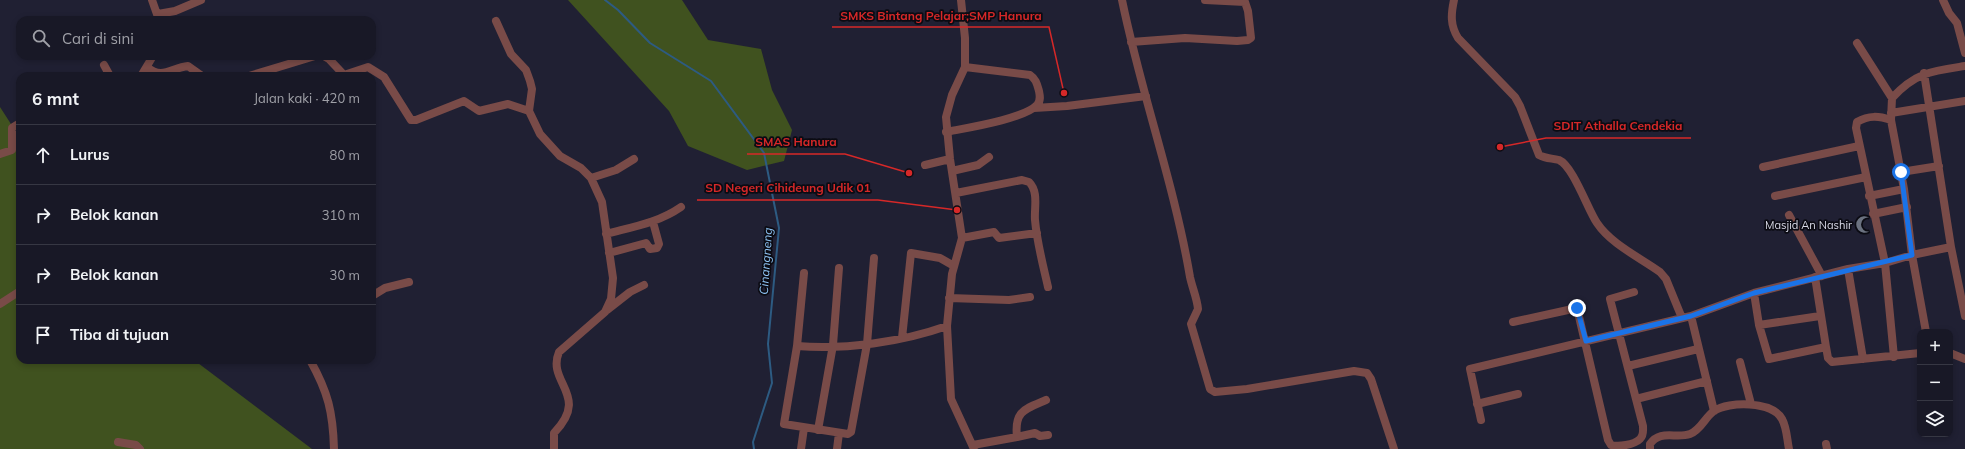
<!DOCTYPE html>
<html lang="id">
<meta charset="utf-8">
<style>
:root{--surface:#181826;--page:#21212e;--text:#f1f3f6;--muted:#9fa0a7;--line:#363743}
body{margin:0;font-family:Mulish,sans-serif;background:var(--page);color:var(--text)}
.controls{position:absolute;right:12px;bottom:12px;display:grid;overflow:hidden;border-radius:8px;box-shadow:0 2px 6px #0003}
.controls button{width:36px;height:36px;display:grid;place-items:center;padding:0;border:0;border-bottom:1px solid var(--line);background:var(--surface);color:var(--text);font:20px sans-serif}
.stop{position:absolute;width:12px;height:12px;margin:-9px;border:3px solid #1a73e8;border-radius:50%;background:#fff}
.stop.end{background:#1a73e8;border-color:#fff;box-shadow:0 1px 4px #0008}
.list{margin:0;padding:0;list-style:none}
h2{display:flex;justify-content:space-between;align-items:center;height:52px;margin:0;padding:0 16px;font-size:17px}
h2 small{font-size:13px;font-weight:400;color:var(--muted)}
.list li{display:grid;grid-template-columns:26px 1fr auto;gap:12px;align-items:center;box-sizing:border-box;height:60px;padding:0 16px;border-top:1px solid var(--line)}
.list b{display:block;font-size:15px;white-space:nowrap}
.list em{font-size:13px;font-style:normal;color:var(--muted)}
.icon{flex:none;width:22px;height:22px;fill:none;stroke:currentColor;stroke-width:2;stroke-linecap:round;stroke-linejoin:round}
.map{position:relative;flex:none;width:1965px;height:449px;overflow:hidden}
.search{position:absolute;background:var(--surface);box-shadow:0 2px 6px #0003;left:16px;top:16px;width:360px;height:44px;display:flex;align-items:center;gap:10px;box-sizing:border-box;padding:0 14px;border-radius:12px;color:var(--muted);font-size:15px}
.panel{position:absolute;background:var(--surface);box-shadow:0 2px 6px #0003;left:16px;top:72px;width:360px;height:292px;border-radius:12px}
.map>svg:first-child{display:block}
</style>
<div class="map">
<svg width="1965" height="449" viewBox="0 0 1965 449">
<rect width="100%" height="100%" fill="#202033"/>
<path fill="#40521f" d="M568,0H682L708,40L761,49L772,90L792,130L784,161L747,170L688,146L669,111Z
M0,107L20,138V360H194L312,449H0Z"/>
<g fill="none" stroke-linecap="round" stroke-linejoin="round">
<path stroke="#2d5b82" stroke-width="2" d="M605,0L618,10L650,43L711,81L764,153L779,228L768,344L772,383L753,442L754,449"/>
<path stroke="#794b48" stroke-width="8" d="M152,0L159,20
M961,0L965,38V67L952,95L946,117L950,159L962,238L952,274L947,326L951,399L974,449
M1122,0C1141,93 1174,183 1190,277C1192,287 1197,298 1198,309L1191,324L1210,389L1215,392L1247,389L1354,371L1367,373L1371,379L1394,449
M1454,0C1451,14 1450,25 1458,38L1515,97L1520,106L1539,155C1546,159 1552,158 1559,160C1573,166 1588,210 1597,223C1611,244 1639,257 1660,272L1666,279L1682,318
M1943,0L1949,13L1957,23L1965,53
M158,14L175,11L201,0
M496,21L511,54L526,70L530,81L532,89L529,111L540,134L560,156L581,168L591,178L602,202L613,278L611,299L605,312L559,352C546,383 591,395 554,433V449
M1131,42L1185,38L1237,41L1248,40L1251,38L1248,11L1245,2L1205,0
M1857,43L1892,98
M324,56L329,59L344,75L368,67L384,77L411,120H416L464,101L479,111L508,104L529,111
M104,65L110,76
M147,67C162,80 171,68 188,66L202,76
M1924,73L1951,247L1965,316
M141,76L153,56
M249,76L315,56
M1034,108L1067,106L1146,96
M1891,113L1965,101
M1891,120C1879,116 1869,115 1857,122L1856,128L1885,263L1894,357
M946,132C966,128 1024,119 1037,105C1041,101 1040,96 1039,91C1037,84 1036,79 1030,75L965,67
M0,154L12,150V128L20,123
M925,165L950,159
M1763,167L1859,146
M952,171L978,165L989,157
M1901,172L1939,166
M591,178L616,170L634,159
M956,193L1022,180L1029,182C1039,192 1034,208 1035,220C1037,243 1043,265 1048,287
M1775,196L1866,177
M1869,196L1904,189
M1873,214L1907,207
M1789,215L1822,276
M606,234C632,227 658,223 681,207
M962,238L994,232L999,238L1037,233
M609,253L646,243L650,249L657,248L659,244L653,222
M1848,269L1863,359
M804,273L797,346C845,350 902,342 947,326
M1815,277L1826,347
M1754,293L1759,325L1820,316
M372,296L385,288L409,282
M949,298L1009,300L1030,297
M0,304L20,291
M607,310L630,292L644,285
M1691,316L1714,411
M1513,322L1577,308L1608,440L1611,445C1618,447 1634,445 1640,439C1644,435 1643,430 1643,426L1610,299L1634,292
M1759,325L1769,359L1826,347L1828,358L1832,362L1920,353
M1926,332L1912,255L1904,189L1891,120L1892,98C1916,72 1932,71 1965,66
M902,338L911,253L940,258L954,266
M797,346L784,424L848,434L851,432L867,344L874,258
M1950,353L1965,359
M310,360C328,392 333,412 334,449
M1740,362L1751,404
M1628,366L1698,349
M1636,399L1707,381
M1477,404L1518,394
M1481,420L1470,369L1691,316L1754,293L1848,269L1885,263L1912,255L1951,247
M818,430L833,345L839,268
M1017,437L1035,433L1040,436L1048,435
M118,442L136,445L140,449
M1826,444L1827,449
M973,445L1017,437C1014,411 1025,409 1046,400
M801,449L804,428
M837,449L839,433
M1650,449V444C1660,429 1676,439 1690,434C1701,430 1705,417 1714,411C1729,401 1772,401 1782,419C1787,428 1787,440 1789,449"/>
</g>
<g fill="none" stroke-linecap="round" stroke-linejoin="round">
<path stroke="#1a73e8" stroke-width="5" d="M1577,308L1586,341L1691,316L1754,293L1912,255L1901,172"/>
</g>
<defs>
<symbol id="mosque-bare" viewBox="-9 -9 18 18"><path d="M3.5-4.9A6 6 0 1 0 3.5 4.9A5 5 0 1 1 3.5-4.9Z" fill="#6b7280" stroke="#0b0b13" stroke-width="2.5" paint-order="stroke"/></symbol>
</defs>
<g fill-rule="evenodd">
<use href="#mosque-bare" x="1852" y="212" width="25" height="25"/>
</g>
<g text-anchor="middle" stroke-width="3.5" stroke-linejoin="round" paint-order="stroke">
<g font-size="11" fill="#d9dae7" stroke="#0b0b13" text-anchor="end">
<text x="1852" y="229">Masjid An Nashir</text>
</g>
<g font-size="12" font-style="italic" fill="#8fc5f6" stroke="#0b0b13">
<text transform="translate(766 261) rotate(-86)" y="4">Cinangneng</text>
</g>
</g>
<path fill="none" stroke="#d62828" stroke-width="1.5" d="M1064 93L1049 27H832M1500 147L1546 138H1691M909 173L845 154H747M957 210L878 200H697"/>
<g fill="#d62828" stroke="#0b0b13" stroke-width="1.5">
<circle cx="1064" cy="93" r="4"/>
<circle cx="1500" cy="147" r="4"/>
<circle cx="909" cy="173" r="4"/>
<circle cx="957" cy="210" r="4"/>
</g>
<g font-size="12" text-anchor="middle" font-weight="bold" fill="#d62828" stroke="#0b0b13" stroke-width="3.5" stroke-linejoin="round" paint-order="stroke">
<text x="941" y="20">SMKS Bintang Pelajar;SMP Hanura</text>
<text x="1618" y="130">SDIT Athalla Cendekia</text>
<text x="796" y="146">SMAS Hanura</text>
<text x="788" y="192">SD Negeri Cihideung Udik 01</text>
</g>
</svg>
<div class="controls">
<button>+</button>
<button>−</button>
<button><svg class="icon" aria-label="layers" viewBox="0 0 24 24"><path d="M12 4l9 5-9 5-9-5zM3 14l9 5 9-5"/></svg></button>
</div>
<div class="stop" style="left:1901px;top:172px"></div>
<div class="stop end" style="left:1577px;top:308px"></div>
<div class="search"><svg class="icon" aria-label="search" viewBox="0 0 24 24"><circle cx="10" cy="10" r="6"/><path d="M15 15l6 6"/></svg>Cari di sini</div>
<section class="panel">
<h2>6 mnt<small>Jalan kaki · 420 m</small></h2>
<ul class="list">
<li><svg class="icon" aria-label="ahead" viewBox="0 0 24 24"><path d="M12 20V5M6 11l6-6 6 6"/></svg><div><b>Lurus</b></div><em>80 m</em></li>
<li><svg class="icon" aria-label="right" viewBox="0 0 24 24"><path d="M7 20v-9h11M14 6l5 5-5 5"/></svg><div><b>Belok kanan</b></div><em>310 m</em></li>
<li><svg class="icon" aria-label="right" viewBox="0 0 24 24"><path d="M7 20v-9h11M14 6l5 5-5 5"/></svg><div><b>Belok kanan</b></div><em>30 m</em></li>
<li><svg class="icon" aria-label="arrive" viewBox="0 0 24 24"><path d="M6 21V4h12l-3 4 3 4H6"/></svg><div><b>Tiba di tujuan</b></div></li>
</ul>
</section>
</div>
